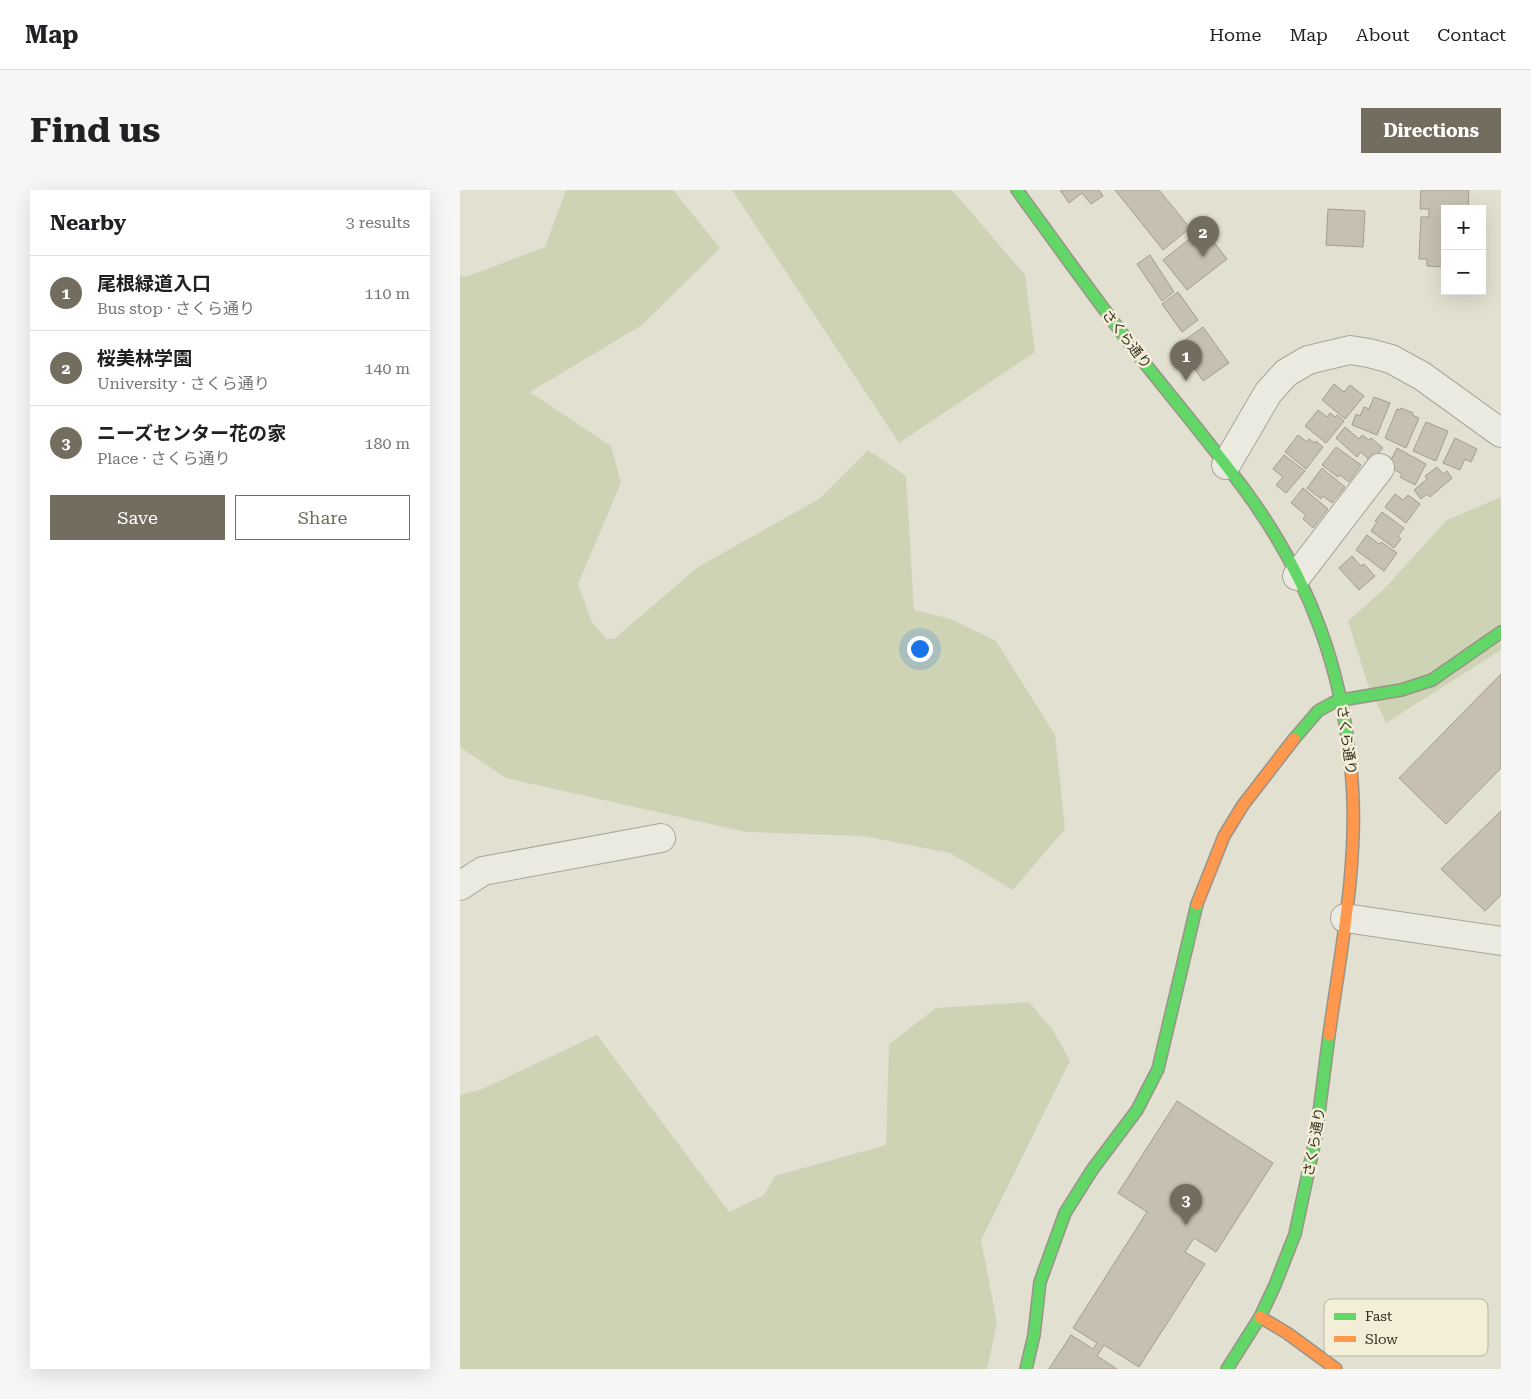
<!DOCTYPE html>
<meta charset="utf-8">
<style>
:root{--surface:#fff;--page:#f6f6f6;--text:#202124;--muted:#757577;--line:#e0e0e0;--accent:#736d5f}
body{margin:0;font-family:"Roboto Serif","Noto Sans JP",serif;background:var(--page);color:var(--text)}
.controls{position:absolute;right:15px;top:15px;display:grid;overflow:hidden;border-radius:0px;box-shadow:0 5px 20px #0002}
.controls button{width:45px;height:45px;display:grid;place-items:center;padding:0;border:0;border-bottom:1px solid var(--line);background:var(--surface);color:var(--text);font:25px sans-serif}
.you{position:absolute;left:459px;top:458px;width:18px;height:18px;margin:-12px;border:4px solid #fff;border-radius:50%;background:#1a73e8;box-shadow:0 0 0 8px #1a73e833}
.badge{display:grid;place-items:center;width:32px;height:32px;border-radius:50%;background:var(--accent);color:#fff;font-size:16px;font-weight:700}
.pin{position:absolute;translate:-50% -41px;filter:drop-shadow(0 1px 2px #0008)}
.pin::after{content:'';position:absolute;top:26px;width:18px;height:15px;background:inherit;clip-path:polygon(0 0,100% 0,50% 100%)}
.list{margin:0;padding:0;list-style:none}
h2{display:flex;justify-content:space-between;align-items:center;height:65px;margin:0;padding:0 20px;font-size:21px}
h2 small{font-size:16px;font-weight:400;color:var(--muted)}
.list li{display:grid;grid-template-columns:32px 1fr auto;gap:15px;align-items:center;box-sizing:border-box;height:75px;padding:0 20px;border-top:1px solid var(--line)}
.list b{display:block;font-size:19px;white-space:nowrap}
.list p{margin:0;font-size:16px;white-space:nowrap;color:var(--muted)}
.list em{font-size:16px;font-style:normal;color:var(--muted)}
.actions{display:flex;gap:10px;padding:15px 20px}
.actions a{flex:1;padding:11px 0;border:1px solid var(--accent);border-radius:0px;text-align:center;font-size:18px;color:var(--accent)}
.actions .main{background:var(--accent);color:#fff}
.map{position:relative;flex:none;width:1041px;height:1179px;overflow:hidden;border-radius:0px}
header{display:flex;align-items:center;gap:30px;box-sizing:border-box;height:70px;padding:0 25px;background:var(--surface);border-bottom:1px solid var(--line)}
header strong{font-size:24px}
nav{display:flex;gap:28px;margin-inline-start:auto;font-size:18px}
.intro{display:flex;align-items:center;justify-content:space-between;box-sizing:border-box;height:120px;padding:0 30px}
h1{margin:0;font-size:35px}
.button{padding:12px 22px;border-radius:0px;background:var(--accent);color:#fff;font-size:18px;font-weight:700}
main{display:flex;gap:30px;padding:0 30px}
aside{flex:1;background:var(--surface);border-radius:0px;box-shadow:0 5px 20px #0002}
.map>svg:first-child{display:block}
</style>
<header>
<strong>Map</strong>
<nav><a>Home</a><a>Map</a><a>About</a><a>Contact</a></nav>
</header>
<div class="intro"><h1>Find us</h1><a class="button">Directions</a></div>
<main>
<aside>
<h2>Nearby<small>3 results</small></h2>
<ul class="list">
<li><span class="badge">1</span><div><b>尾根緑道入口</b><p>Bus stop · さくら通り</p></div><em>110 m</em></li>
<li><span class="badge">2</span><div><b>桜美林学園</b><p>University · さくら通り</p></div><em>140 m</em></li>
<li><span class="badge">3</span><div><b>ニーズセンター花の家</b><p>Place · さくら通り</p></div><em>180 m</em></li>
</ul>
<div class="actions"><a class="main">Save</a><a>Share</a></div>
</aside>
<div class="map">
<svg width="1041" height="1179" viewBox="0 0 1041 1179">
<rect width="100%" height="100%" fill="#e2e0d1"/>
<path fill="#ced3b5" d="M106,0H213L260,58L182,135L70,202L151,256L161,293L118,394L132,432L146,449H154L238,377L359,309L408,260L446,286L454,420L491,429L536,451L595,545L605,639L553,700L490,663L403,646L286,642L46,588L0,557V85L6,87L85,57Z
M272,0H492L565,85L575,162L439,253Z
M1041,307V460L926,533L907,492L888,431L924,399L987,330Z
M569,812L593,840L610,871L521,1050L537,1133L527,1179H0V905L20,900L137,845L269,1022L304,1005L315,986L426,955L429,854L476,818Z"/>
<path fill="#c6c0b2" stroke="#a39d90" d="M600,0H639L643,6L631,14L622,3L609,13Z
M655,0H699L730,38L703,60Z
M961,0H1009L1008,19H985V77L967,76V69H959L961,27H969V19H960Z
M868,19L905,21L903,57L866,55Z
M743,38L767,69L727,100L703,70Z
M690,65L714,102L702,111L677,74Z
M718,102L738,130L722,142L702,114Z
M743,137L769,173L743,191L718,155Z
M874,194L884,202L890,195L904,206L885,229L862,210Z
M914,207L930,213L917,245L892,235L896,224L900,226L904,217L909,219Z
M941,218L953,223L952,225L959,228L946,258L925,248L937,219L940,220Z
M858,220L867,227L870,223L875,227L877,225L884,231L866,253L845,236Z
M966,232L988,241L976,271L953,261Z
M885,237L899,249L902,245L909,250L911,248L923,258L916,266L913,263L908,269L901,262L897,267L876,248Z
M838,245L847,252L849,249L855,253L856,251L863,257L846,279L825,262Z
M995,248L1017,259L1011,272L1005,269L1000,280L983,273Z
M876,257L901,275L889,292L880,285L878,287L862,275Z
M937,258L966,274L955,295L940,287L942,284L928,276Z
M824,265L845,281L826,303L816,295L823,287L813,279Z
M977,277L983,284L987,281L992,288L970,307L967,304L961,309L954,300L967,289L965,286Z
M862,278L885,297L872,313L863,306L861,309L847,298Z
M843,298L868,319L853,338L843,329L846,325L831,313Z
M935,304L943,310L948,305L960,314L946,333L925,317Z
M922,322L944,338L938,346L941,349L934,358L911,341L917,332L915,331Z
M907,345L919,354L921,352L937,363L924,381L896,360Z
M892,366L901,376L904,374L915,386L899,400L879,378Z
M1041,484V578L986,634L939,588Z
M1041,621V705L1025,721L981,679Z
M717,911L813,973L756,1062L734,1048L725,1062L745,1074L679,1177L644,1155L637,1166L657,1179H589L611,1145L633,1159L637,1153L613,1138L687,1022L658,1003Z"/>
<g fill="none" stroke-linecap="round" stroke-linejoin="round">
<defs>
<path id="street" d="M766,275L808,203L826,183L848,170L890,160L909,163L931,169L962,186L1041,243
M837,386L920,278
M0,696L23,681L201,648
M885,728L1041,751"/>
<path id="fast" d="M557,0C600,59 642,118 687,176C722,220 759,264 792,310C850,392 882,479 891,579
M834,549L858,521L876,511L941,500L972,490L1041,442
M566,1179L574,1145L580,1092L605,1023L632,980L677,920L698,879L737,714
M767,1179L800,1127L815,1095L835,1044L856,946L869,845"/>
<path id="slow" d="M737,714L764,646L783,615L834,549
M869,845C881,759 900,667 891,579
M800,1127L827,1143L876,1179"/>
</defs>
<use href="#street" stroke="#a8a599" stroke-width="30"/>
<use href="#fast" stroke="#989489" stroke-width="14"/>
<use href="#slow" stroke="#989489" stroke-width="14"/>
<use href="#street" stroke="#ebeae1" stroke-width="28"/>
<use href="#fast" stroke="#63d668" stroke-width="11"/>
<use href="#slow" stroke="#ff974d" stroke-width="11"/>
</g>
<g text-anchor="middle" stroke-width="5" stroke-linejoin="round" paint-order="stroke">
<g font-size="14" fill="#372f21" stroke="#f2eed8">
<text transform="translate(667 149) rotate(52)" y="5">さくら通り</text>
<text transform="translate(887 550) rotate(82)" y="5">さくら通り</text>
<text transform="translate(854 952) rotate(-80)" y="5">さくら通り</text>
</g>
</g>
<rect x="864" y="1109" width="164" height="57" rx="8" fill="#f2eed8" stroke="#bab5a1" stroke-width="1"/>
<rect x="874" y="1123" width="22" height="7" fill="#63d668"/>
<rect x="874" y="1146" width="22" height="6" fill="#ff974d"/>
<g font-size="14" fill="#372f21">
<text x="905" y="1131">Fast</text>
<text x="905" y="1154">Slow</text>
</g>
</svg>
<div class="controls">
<button>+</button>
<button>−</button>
</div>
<div class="you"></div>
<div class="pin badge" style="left:726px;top:191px">1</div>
<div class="pin badge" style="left:743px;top:67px">2</div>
<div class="pin badge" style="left:726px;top:1035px">3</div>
</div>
</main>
